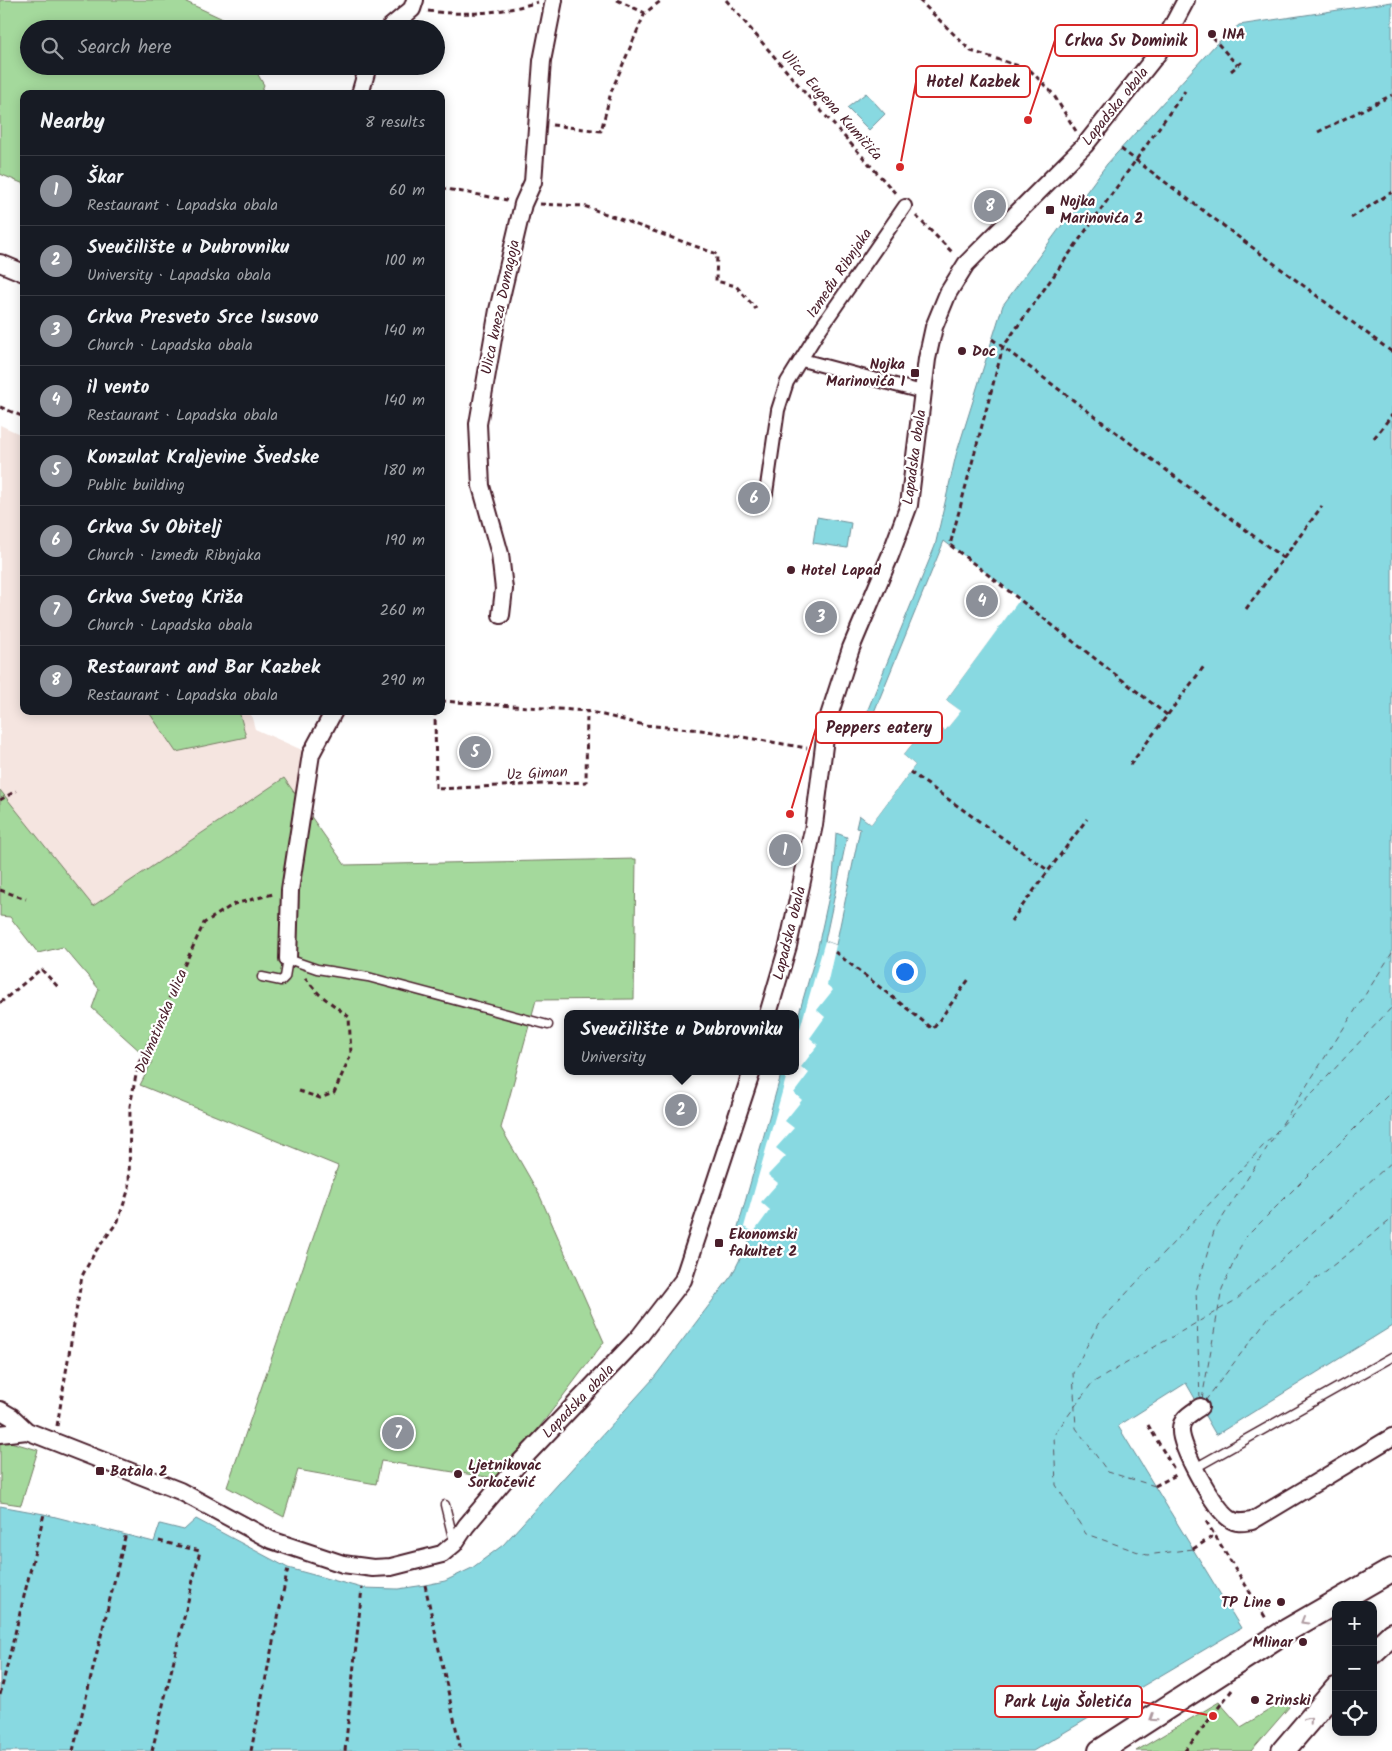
<!DOCTYPE html>
<meta charset="utf-8">
<style>
:root{--surface:#171b24;--page:#242831;--text:#f1f3f6;--muted:#9ea1a6;--line:#363941;--accent:#8c9099}
body{margin:0;font-family:Kalam,sans-serif;background:var(--page);color:var(--text)}
.controls{position:absolute;right:15px;bottom:15px;display:grid;overflow:hidden;border-radius:10px;box-shadow:0 2px 12px #0003}
.controls button{width:45px;height:45px;display:grid;place-items:center;padding:0;border:0;border-bottom:1px solid var(--line);background:var(--surface);color:var(--text);font:25px sans-serif}
.you{position:absolute;left:904px;top:971px;width:18px;height:18px;margin:-12px;border:4px solid #fff;border-radius:50%;background:#1a73e8;box-shadow:0 0 0 8px #1a73e833}
.badge{display:grid;place-items:center;width:32px;height:32px;border-radius:50%;background:var(--accent);color:#fff;font-size:16px;font-weight:700}
.pin{position:absolute;translate:-50% -50%;border:2px solid #fff;box-shadow:0 1px 5px #0006}
.popup{position:absolute;left:564px;top:1010px;width:235px;height:65px;box-sizing:border-box;display:grid;place-content:center;border-radius:10px;background:var(--surface);filter:drop-shadow(0 1px 4px #0005);font-size:16px;white-space:nowrap;color:var(--muted)}
.popup b{font-size:19px;color:var(--text)}
.popup::after{content:'';position:absolute;left:50%;top:100%;margin-left:-10px;border:10px solid transparent;border-top-color:var(--surface)}
.list{margin:0;padding:0;list-style:none}
h2{display:flex;justify-content:space-between;align-items:center;height:65px;margin:0;padding:0 20px;font-size:21px}
h2 small{font-size:16px;font-weight:400;color:var(--muted)}
.list li{display:grid;grid-template-columns:32px 1fr auto;gap:15px;align-items:center;box-sizing:border-box;height:70px;padding:0 20px;border-top:1px solid var(--line)}
.list b{display:block;font-size:19px;white-space:nowrap}
.list p{margin:0;font-size:16px;white-space:nowrap;color:var(--muted)}
.list em{font-size:16px;font-style:normal;color:var(--muted)}
.icon{flex:none;width:28px;height:28px;fill:none;stroke:currentColor;stroke-width:2;stroke-linecap:round;stroke-linejoin:round}
.map{position:relative;flex:none;width:1392px;height:1751px;overflow:hidden}
.search{position:absolute;background:var(--surface);box-shadow:0 2px 12px #0003;left:20px;top:20px;width:425px;height:55px;display:flex;align-items:center;gap:12px;box-sizing:border-box;padding:0 18px;border-radius:28px;color:var(--muted);font-size:19px}
.panel{position:absolute;background:var(--surface);box-shadow:0 2px 12px #0003;left:20px;top:90px;width:425px;height:625px;border-radius:10px}
.map>svg:first-child{display:block}
</style>
<div class="map">
<svg width="1392" height="1751" viewBox="0 0 1392 1751">
<rect width="100%" height="100%" fill="#fff"/>
<filter id="ink" filterUnits="userSpaceOnUse"><feTurbulence type="fractalNoise" baseFrequency=".02" numOctaves="2"/><feDisplacementMap in="SourceGraphic" scale="10" xChannelSelector="R" yChannelSelector="G"/><feConvolveMatrix kernelMatrix="1 2 1 2 8 2 1 2 1" color-interpolation-filters="sRGB"/></filter>
<g filter="url(#ink)">
<path fill="#f5e5e0" d="M0,425L24,436V711H250L255,729L302,750L282,883L50,931L0,900Z"/>
<path fill="#a4d99c" stroke="#777c64" d="M0,0H182L223,19L229,29H29V66H253L264,85L260,94H24V184L0,174Z
M148,711H239L246,737L176,752Z
M284,778L345,865L636,859L634,999L536,1000L501,1128L539,1194L604,1342L500,1479L381,1461L376,1484L298,1470L284,1517L227,1487L338,1166L140,1085L152,1062L92,1008L99,989L63,947L38,953L10,917L0,916V790L93,906Z
M0,1441H7L38,1450L21,1505L0,1502Z
M1219,1702L1241,1727L1281,1703L1290,1706L1251,1751H1136Z"/>
<path fill="#88d9e1" stroke="#6f8f98" d="M1392,2V1326L1216,1435L1186,1383L1118,1426L1241,1628L1033,1751H0V1506L44,1514L154,1542L160,1524L184,1530L196,1519L288,1568L362,1588L398,1589L425,1585L445,1581L472,1568L503,1545L653,1379L732,1275L750,1239L736,1234L782,1071H795V1027L817,951L833,878L836,833L847,837L825,941L836,945L860,829L856,828L859,815L871,824L915,765L903,755L932,720L945,731L960,711L946,700L1019,599L944,541L863,739L857,736L935,546L956,455L1003,305L1107,164L1215,45L1239,25Z
M866,93L885,114L869,130L847,108Z
M817,517L851,523L847,548L813,543Z"/>
<path fill="#fff" d="M950,545L1020,599L946,700L961,711L945,731L932,720L903,755L915,765L871,824L858,813L870,821L912,766L901,754L930,718H933L944,728L957,711L944,702V699L1016,599L949,548Z
M975,592L992,606L968,633L953,619Z
M825,941L836,945L827,985L833,990L817,1010L825,1017L810,1038L818,1045L801,1067L809,1073L794,1093L802,1100L785,1121L794,1128L776,1148L786,1156L768,1175L778,1183L761,1202L770,1210L754,1232L744,1227L788,1071H795V1046Z"/>
<g fill="none" stroke-linecap="round" stroke-linejoin="round">
<path stroke="#5d5762" stroke-width="1" stroke-dasharray="6 5" stroke-linecap="butt" d="M1282,1124L1392,953
M1200,1399L1196,1291L1214,1231L1277,1132
M1202,1399L1222,1289L1244,1239L1392,1091
M1205,1401L1271,1314L1392,1219
M1155,1486L1108,1472L1076,1428L1073,1373L1098,1324L1392,1007
M1193,1549L1147,1555L1086,1534L1056,1485L1054,1435L1092,1383L1236,1300L1392,1162"/>
<defs>
<path id="service" d="M262,977L281,981L285,977L288,959L317,969L368,977L548,1025
M1195,1468L1392,1357
M445,1505L454,1542"/>
<path id="pedestrian" d="M802,360L922,392
M766,493L778,410L787,382L818,332L905,206"/>
<path id="minor" d="M388,29L412,9L415,0
M360,94L368,66
M0,263L24,273
M501,615L504,589L500,554L481,486L478,424L498,310L523,204L533,182L542,61L554,0
M288,959L290,890L311,754L334,711
M768,1014L788,946L814,825L827,722L851,648L890,556L909,505L927,359L934,327L948,293L966,264L1085,145L1158,53L1186,0
M1200,1407C1192,1413 1181,1418 1181,1429C1179,1446 1215,1510 1230,1519C1237,1524 1244,1522 1252,1521L1392,1437
M0,1410L12,1417L27,1431
M0,1434L27,1431L180,1491L271,1540L343,1564L373,1568L391,1567L442,1554L454,1544L466,1526L520,1462L639,1337L683,1280L752,1071"/>
<path id="secondary" d="M1373,1652L1392,1634
M1100,1751L1286,1631L1392,1570
M1283,1751L1336,1689"/>
</defs>
<use href="#service" stroke="#4a1f2b" stroke-width="11"/>
<use href="#pedestrian" stroke="#4a1f2b" stroke-width="16"/>
<use href="#minor" stroke="#4a1f2b" stroke-width="20"/>
<use href="#secondary" stroke="#4a1f2b" stroke-width="26"/>
<path stroke="#4a1f2b" stroke-width="3" stroke-dasharray="5 4" stroke-linecap="butt" d="M617,0L645,13
M726,0L806,94L897,195
M919,0L971,51L1029,69L1053,94L1076,131
M428,11C466,16 501,13 538,2
M1212,37L1237,65
M1231,71L1244,60
M552,125L601,131L611,92L645,13L662,0
M1318,132L1392,95
M1121,149L1392,352
M441,188L507,200
M540,204L584,206L717,254L716,281L736,286L756,309
M916,216L954,254
M1351,218L1392,192
M992,339L1283,558
M0,407L24,417
M1374,438L1392,415
M1246,609L1322,506
M441,701L587,711L644,725L701,730L807,748
M435,711L436,789L586,782L587,711
M1167,715L950,545L1003,347L1185,91
M1130,765L1205,665
M910,772L1049,871
M0,800L16,791
M0,890L26,899
M1011,921L1087,819
M835,952L933,1029L969,979
M0,1003L41,969L60,989
M299,1091L320,1098L334,1093L351,1054L349,1017L319,994L305,978
M1148,1425L1174,1469
M57,1426L82,1276L95,1252L118,1221L129,1188L130,1106L138,1065L204,923L234,904L273,894
M1155,1486L1178,1474
M1206,1521L1267,1620
M1193,1549L1215,1535
M425,1585L461,1751
M0,1695L44,1514
M73,1751L126,1533
M152,1751L200,1551L155,1540
M251,1751L288,1568
M345,1751L362,1588
M1185,1751L1232,1690"/>
<use href="#service" stroke="#fff" stroke-width="8"/>
<use href="#pedestrian" stroke="#fff" stroke-width="12"/>
<use href="#minor" stroke="#fff" stroke-width="16"/>
<use href="#secondary" stroke="#fff" stroke-width="22"/>
</g>
<defs><path id="oneway-chevron" d="M-2-3.5L2.5 0L-2 3.5" fill="none" stroke-width="1.6" stroke-linecap="round" stroke-linejoin="round" transform="scale(1.25)"/></defs>
<g stroke="#ae9aa0">
<use href="#oneway-chevron" transform="translate(1304 1621) rotate(150)"/>
<use href="#oneway-chevron" transform="translate(1153 1718) rotate(147)"/>
<use href="#oneway-chevron" transform="translate(1309 1720) rotate(-49)"/>
</g>
</g>
<g fill="#4a1f2b" stroke="#fff" stroke-width="2">
<circle cx="1212" cy="34" r="5"/>
<rect x="1045" y="205" width="10" height="10" rx="2.5"/>
<circle cx="962" cy="351" r="5"/>
<rect x="910" y="368" width="10" height="10" rx="2.5"/>
<circle cx="791" cy="570" r="5"/>
<rect x="714" y="1238" width="10" height="10" rx="2.5"/>
<rect x="95" y="1466" width="10" height="10" rx="2.5"/>
<circle cx="458" cy="1474" r="5"/>
<circle cx="1281" cy="1602" r="5"/>
<circle cx="1303" cy="1642" r="5"/>
<circle cx="1255" cy="1700" r="5"/>
</g>
<g text-anchor="middle" stroke-width="4.5" stroke-linejoin="round" paint-order="stroke">
<g font-size="15" font-weight="bold" fill="#4a1f2b" stroke="#fff" text-anchor="start">
<text x="1222" y="39">INA</text>
<text x="1060" y="206">Nojka<tspan x="1060" dy="17">Marinovića 2</tspan></text>
<text x="972" y="356">Doc</text>
<text x="905" y="369" text-anchor="end">Nojka<tspan x="905" dy="17">Marinovića 1</tspan></text>
<text x="801" y="575">Hotel Lapad</text>
<text x="729" y="1239">Ekonomski<tspan x="729" dy="17">fakultet 2</tspan></text>
<text x="468" y="1470">Ljetnikovac<tspan x="468" dy="17">Sorkočević</tspan></text>
<text x="110" y="1476">Batala 2</text>
<text x="1271" y="1607" text-anchor="end">TP Line</text>
<text x="1293" y="1647" text-anchor="end">Mlinar</text>
<text x="1265" y="1705">Zrinski</text>
</g>
<g font-size="15" fill="#4a1f2b" stroke="#fff">
<text transform="translate(832 105) rotate(48)" y="5">Ulica Eugena Kumičića</text>
<text transform="translate(1115 106) rotate(-51)" y="5">Lapadska obala</text>
<text transform="translate(839 273) rotate(-56)" y="5">Između Ribnjaka</text>
<text transform="translate(500 307) rotate(-78)" y="5">Ulica kneza Domagoja</text>
<text transform="translate(914 457) rotate(-82)" y="5">Lapadska obala</text>
<text transform="translate(537 773) rotate(-3)" y="5">Uz Giman</text>
<text transform="translate(789 933) rotate(-76)" y="5">Lapadska obala</text>
<text transform="translate(161 1021) rotate(-67)" y="5">Dalmatinska ulica</text>
<text transform="translate(578 1401) rotate(-46)" y="5">Lapadska obala</text>
</g>
</g>
<path fill="none" stroke="#d62828" stroke-width="2" d="M1028 120L1055 40M900 167L916 82M790 814L816 728M1213 1716L1142 1702"/>
<g fill="#d62828" stroke="#fff" stroke-width="2">
<circle cx="1028" cy="120" r="5"/>
<circle cx="900" cy="167" r="5"/>
<circle cx="790" cy="814" r="5"/>
<circle cx="1213" cy="1716" r="5"/>
</g>
<g fill="#fff" stroke="#d62828" stroke-width="2">
<rect x="1055" y="25" width="142" height="31" rx="5"/>
<rect x="916" y="66" width="114" height="31" rx="5"/>
<rect x="816" y="712" width="126" height="31" rx="5"/>
<rect x="995" y="1686" width="147" height="31" rx="5"/>
</g>
<g font-size="16" text-anchor="middle" font-weight="bold" fill="#4a1f2b">
<text x="1126" y="46">Crkva Sv Dominik</text>
<text x="973" y="87">Hotel Kazbek</text>
<text x="879" y="733">Peppers eatery</text>
<text x="1068" y="1707">Park Luja Šoletića</text>
</g>
</svg>
<div class="controls">
<button>+</button>
<button>−</button>
<button><svg class="icon" aria-label="locate" viewBox="0 0 24 24"><circle cx="12" cy="12" r="6"/><path d="M12 2v4M12 18v4M2 12h4M18 12h4"/></svg></button>
</div>
<div class="you"></div>
<div class="pin badge" style="left:785px;top:850px">1</div>
<div class="pin badge" style="left:681px;top:1110px">2</div>
<div class="popup"><b>Sveučilište u Dubrovniku</b>University</div>
<div class="pin badge" style="left:821px;top:617px">3</div>
<div class="pin badge" style="left:982px;top:601px">4</div>
<div class="pin badge" style="left:475px;top:752px">5</div>
<div class="pin badge" style="left:754px;top:498px">6</div>
<div class="pin badge" style="left:398px;top:1433px">7</div>
<div class="pin badge" style="left:990px;top:206px">8</div>
<div class="search"><svg class="icon" aria-label="search" viewBox="0 0 24 24"><circle cx="10" cy="10" r="6"/><path d="M15 15l6 6"/></svg>Search here</div>
<section class="panel">
<h2>Nearby<small>8 results</small></h2>
<ul class="list">
<li><span class="badge">1</span><div><b>Škar</b><p>Restaurant · Lapadska obala</p></div><em>60 m</em></li>
<li><span class="badge">2</span><div><b>Sveučilište u Dubrovniku</b><p>University · Lapadska obala</p></div><em>100 m</em></li>
<li><span class="badge">3</span><div><b>Crkva Presveto Srce Isusovo</b><p>Church · Lapadska obala</p></div><em>140 m</em></li>
<li><span class="badge">4</span><div><b>il vento</b><p>Restaurant · Lapadska obala</p></div><em>140 m</em></li>
<li><span class="badge">5</span><div><b>Konzulat Kraljevine Švedske</b><p>Public building</p></div><em>180 m</em></li>
<li><span class="badge">6</span><div><b>Crkva Sv Obitelj</b><p>Church · Između Ribnjaka</p></div><em>190 m</em></li>
<li><span class="badge">7</span><div><b>Crkva Svetog Križa</b><p>Church · Lapadska obala</p></div><em>260 m</em></li>
<li><span class="badge">8</span><div><b>Restaurant and Bar Kazbek</b><p>Restaurant · Lapadska obala</p></div><em>290 m</em></li>
</ul>
</section>
</div>
